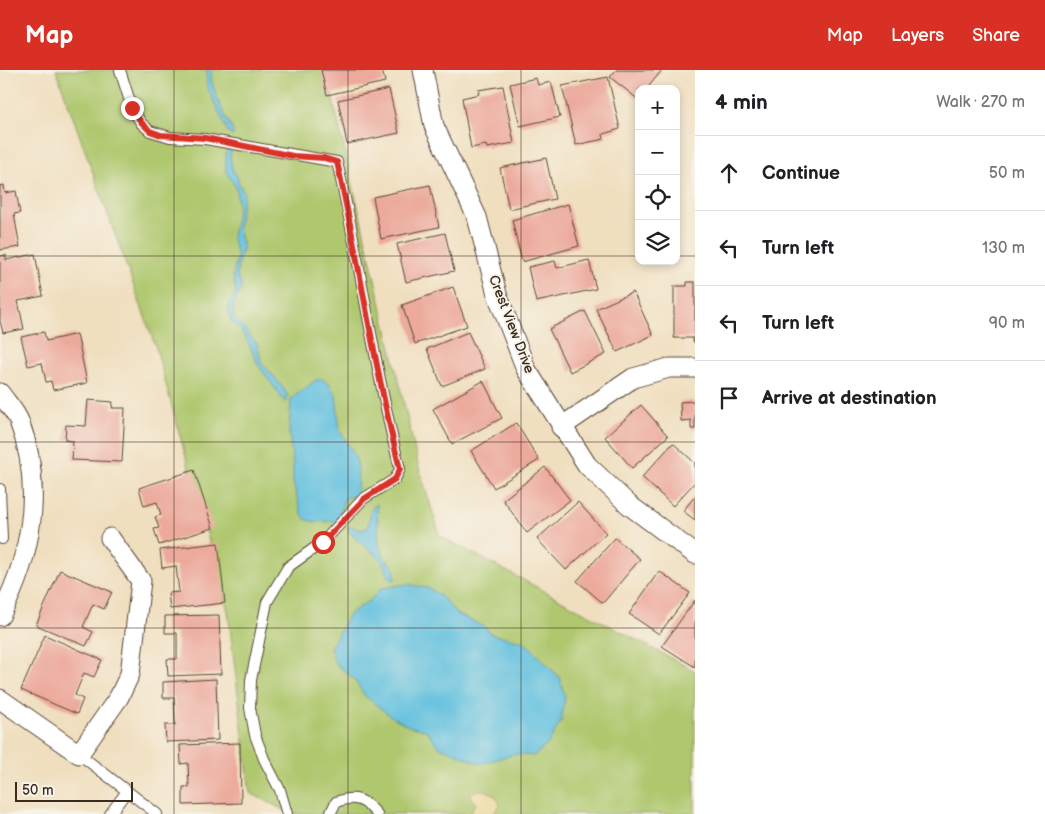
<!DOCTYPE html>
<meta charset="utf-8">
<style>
:root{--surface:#fff;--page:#f6f6f6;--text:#202124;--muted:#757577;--line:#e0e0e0;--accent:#d93025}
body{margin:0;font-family:"Balsamiq Sans",sans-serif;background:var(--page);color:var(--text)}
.controls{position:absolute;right:15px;top:15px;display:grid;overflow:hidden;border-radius:10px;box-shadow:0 2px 8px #0003}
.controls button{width:45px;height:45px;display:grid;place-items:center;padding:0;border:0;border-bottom:1px solid var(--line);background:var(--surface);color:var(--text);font:25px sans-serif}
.scale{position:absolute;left:15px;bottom:12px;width:118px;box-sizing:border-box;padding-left:5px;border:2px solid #3b2a1e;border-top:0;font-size:14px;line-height:18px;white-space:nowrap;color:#3b2a1e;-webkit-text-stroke:4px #f7f3e8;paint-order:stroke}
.stop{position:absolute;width:15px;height:15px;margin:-11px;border:4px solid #d93025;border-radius:50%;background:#fff}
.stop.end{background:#d93025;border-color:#fff;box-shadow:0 1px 5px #0008}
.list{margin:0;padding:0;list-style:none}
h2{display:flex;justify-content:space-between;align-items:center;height:65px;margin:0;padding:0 20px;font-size:21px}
h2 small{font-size:16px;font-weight:400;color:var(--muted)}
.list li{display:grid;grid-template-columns:32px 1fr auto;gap:15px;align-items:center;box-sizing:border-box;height:75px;padding:0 20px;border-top:1px solid var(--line)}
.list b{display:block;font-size:19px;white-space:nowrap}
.list em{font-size:16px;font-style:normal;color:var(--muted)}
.icon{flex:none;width:28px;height:28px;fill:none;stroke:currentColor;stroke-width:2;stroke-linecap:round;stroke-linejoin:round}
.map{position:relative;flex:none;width:695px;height:744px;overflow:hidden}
header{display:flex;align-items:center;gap:30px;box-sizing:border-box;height:70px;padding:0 25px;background:var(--accent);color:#fff}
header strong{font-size:24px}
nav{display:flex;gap:28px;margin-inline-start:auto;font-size:18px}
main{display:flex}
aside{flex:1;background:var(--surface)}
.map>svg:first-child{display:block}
</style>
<header>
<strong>Map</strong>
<nav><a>Map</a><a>Layers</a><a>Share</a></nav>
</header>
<main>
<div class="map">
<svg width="695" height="744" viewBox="0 0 695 744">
<rect width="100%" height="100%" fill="#f7f3e8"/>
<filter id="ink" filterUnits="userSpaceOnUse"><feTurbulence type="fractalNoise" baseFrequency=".02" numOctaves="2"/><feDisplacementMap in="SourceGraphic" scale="10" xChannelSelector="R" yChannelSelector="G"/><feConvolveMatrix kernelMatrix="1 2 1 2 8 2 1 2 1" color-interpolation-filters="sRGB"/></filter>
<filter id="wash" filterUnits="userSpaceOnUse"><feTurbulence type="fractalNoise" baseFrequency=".0096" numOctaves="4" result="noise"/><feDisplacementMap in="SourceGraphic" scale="20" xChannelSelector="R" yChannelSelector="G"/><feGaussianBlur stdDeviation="1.12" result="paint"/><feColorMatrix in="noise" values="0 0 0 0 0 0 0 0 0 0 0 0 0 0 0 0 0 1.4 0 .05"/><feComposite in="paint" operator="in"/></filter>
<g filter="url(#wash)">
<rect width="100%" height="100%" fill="#f0dfbf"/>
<path fill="#afc86e" stroke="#757946" d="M56,0H326L419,398L440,466L695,601V744H292L250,723L228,541L156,278Z"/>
<path fill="#eeda9e" stroke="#94825e" d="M478,720C488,719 497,725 500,735L493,744H472V739L477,733L471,729V724Z"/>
<path fill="#60c0de" stroke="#4e757e" d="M206,0H211C211,15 218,30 224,44C227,52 234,57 233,66L229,64L207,17Z
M228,76L232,77L230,87L233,102L237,105L239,114L244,123L238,158L243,178L238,194L237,207L241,213V218L233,236L234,247L258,275L261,293L273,305L288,325L285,332L258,295L249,274L242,262L231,251L229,243V233L236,221L233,206L237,186L232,167L238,137L236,118L226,102V81Z
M322,309L329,314L336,325L340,361L354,384L358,397L357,428L350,426L344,430L337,451L314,452L305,449L301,442L293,413V396L289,363L291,329L316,310Z
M377,434L379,475L384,487L395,499V509L390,510C381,479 364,481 348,460L349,456L362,460L367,458L372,438Z
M407,514L428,518L441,526L457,544L485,557L491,564L522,571L529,576L560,608L565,627L561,651L548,674L534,686L514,684L481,694L438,676L426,660L408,656L389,645L364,625L354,609L335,593L330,578L349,544L369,531L382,518Z"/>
<g id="blocks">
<path fill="#ecaa9c" d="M321,0H382L385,12L327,25Z
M616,0H662L649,16L653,19H639V30L610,7Z
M608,7L620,59L603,64L604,69L576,75L562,16Z
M536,8L538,15L551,12L560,47L520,56L510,14Z
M503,16L514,73L487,78L486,75L471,78L462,28L479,24L478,20Z
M389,19L399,63L347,74L338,30Z
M546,88L555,129L509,139L500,98Z
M4,115L5,123L16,121L20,143L14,144L20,177L0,180V116Z
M430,115L439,157L381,169L373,127Z
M568,134L579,176L522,192L512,150Z
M445,163L454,201L406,212L397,174Z
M35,184L43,226L18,231L24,259L3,263L0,251V186L6,185V190Z
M589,190L596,219L536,232L528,197L555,191L557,198Z
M687,212H695V272H693V268H674V216H687Z
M453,217L467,256L415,274L402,235Z
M633,222L653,265L617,282L596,239Z
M585,241L606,284L570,302L549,259Z
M44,262L46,271L77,264L87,313L53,320L51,311L46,312L42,293L28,296L21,267Z
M468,262L485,299L442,316L427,279Z
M483,311L502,348L452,374L433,339Z
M88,330L113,332L112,338H125L122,392L72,390L73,371L65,370L66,355L86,356Z
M695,331V359H691V350L681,351L680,332Z
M641,335L668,366L632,398L605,367Z
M516,353L539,390L494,418L471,381Z
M673,373L695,393V412L673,436L642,407Z
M545,397L570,430L527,463L503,430Z
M194,400L213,458L159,475L154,459L159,458L155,447L161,445L157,432L144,436L139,418Z
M695,426V450L683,441Z
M578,432L606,463L566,500L537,469Z
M615,468L640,489L603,533L577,511Z
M218,473L225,533L170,539L168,523L179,522L176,496L162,498L160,480Z
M60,500L112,522L104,539L93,534L83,557L93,562L86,576L36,555Z
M659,501L690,523L659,564L629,544Z
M695,530V597L662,576Z
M219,545L221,604L168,606L167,589H177V563H165V546Z
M45,565L102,590L94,607L84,603L75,625L83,629L77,644L21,620Z
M216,609L218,670L166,672L165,655H175L174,628H163V612Z
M240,673L241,733L183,735V717H189L188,693L181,694L180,675Z"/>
</g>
</g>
<g filter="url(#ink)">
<use href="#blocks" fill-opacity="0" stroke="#564536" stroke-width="1"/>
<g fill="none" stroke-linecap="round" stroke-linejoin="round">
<defs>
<path id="lane" d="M120,0L132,38L141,53L150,61L170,67L205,69L337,92C361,194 374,298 400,399L395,409L363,429L323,472L288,497L267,532L251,610L250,638L255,665L264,689L280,720L287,744
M0,419L2,469
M79,684L157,744
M110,744L127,721
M330,744L336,732C355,725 364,729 377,744"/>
<path id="street" d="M423,0L434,56L477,147L497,224L526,299L587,395L629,435L695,484
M0,323C6,332 15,341 19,351C44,416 32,486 0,546
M561,357L633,308L669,298H695
M0,629L79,684L119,627L130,604L141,511L110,468"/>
</defs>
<use href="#lane" stroke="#564536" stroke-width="12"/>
<use href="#street" stroke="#564536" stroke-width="21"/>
<use href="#lane" stroke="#fff" stroke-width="10"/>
<use href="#street" stroke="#fff" stroke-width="19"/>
</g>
</g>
<g fill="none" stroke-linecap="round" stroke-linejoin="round" filter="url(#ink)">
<path stroke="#d93025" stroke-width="6" d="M132,38L141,52L150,61L161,65L205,68L293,86L324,88L337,92C360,194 374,298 400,399L395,409L364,429L323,472"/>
</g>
<path fill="none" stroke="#3b2a1e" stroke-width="1" stroke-opacity="0.55" d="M174,0V744M348,0V744M521,0V744M0,186H639M676,186H695M0,372H695M0,558H695"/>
<g text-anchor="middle" stroke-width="4" stroke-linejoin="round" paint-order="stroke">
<g font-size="14" fill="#3b2a1e" stroke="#f7f3e8">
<text transform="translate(512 254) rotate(69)" y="5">Crest View Drive</text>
</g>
</g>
</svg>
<div class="controls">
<button>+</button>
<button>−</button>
<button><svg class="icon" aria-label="locate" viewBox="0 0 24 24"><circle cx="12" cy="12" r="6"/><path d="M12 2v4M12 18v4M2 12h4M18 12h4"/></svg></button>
<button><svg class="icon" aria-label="layers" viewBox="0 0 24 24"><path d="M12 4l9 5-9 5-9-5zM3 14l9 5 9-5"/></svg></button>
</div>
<div class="scale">50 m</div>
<div class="stop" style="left:323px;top:472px"></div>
<div class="stop end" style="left:132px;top:38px"></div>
</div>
<aside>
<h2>4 min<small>Walk · 270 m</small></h2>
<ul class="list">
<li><svg class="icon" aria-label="ahead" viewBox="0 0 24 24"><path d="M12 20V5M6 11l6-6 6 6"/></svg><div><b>Continue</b></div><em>50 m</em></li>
<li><svg class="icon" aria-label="left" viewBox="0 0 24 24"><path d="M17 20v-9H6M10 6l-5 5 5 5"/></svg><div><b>Turn left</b></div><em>130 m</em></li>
<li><svg class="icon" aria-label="left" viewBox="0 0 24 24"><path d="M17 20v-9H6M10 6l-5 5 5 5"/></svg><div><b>Turn left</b></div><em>90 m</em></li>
<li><svg class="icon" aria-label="arrive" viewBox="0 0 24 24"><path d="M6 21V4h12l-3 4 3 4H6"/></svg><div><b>Arrive at destination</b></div></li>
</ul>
</aside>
</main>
